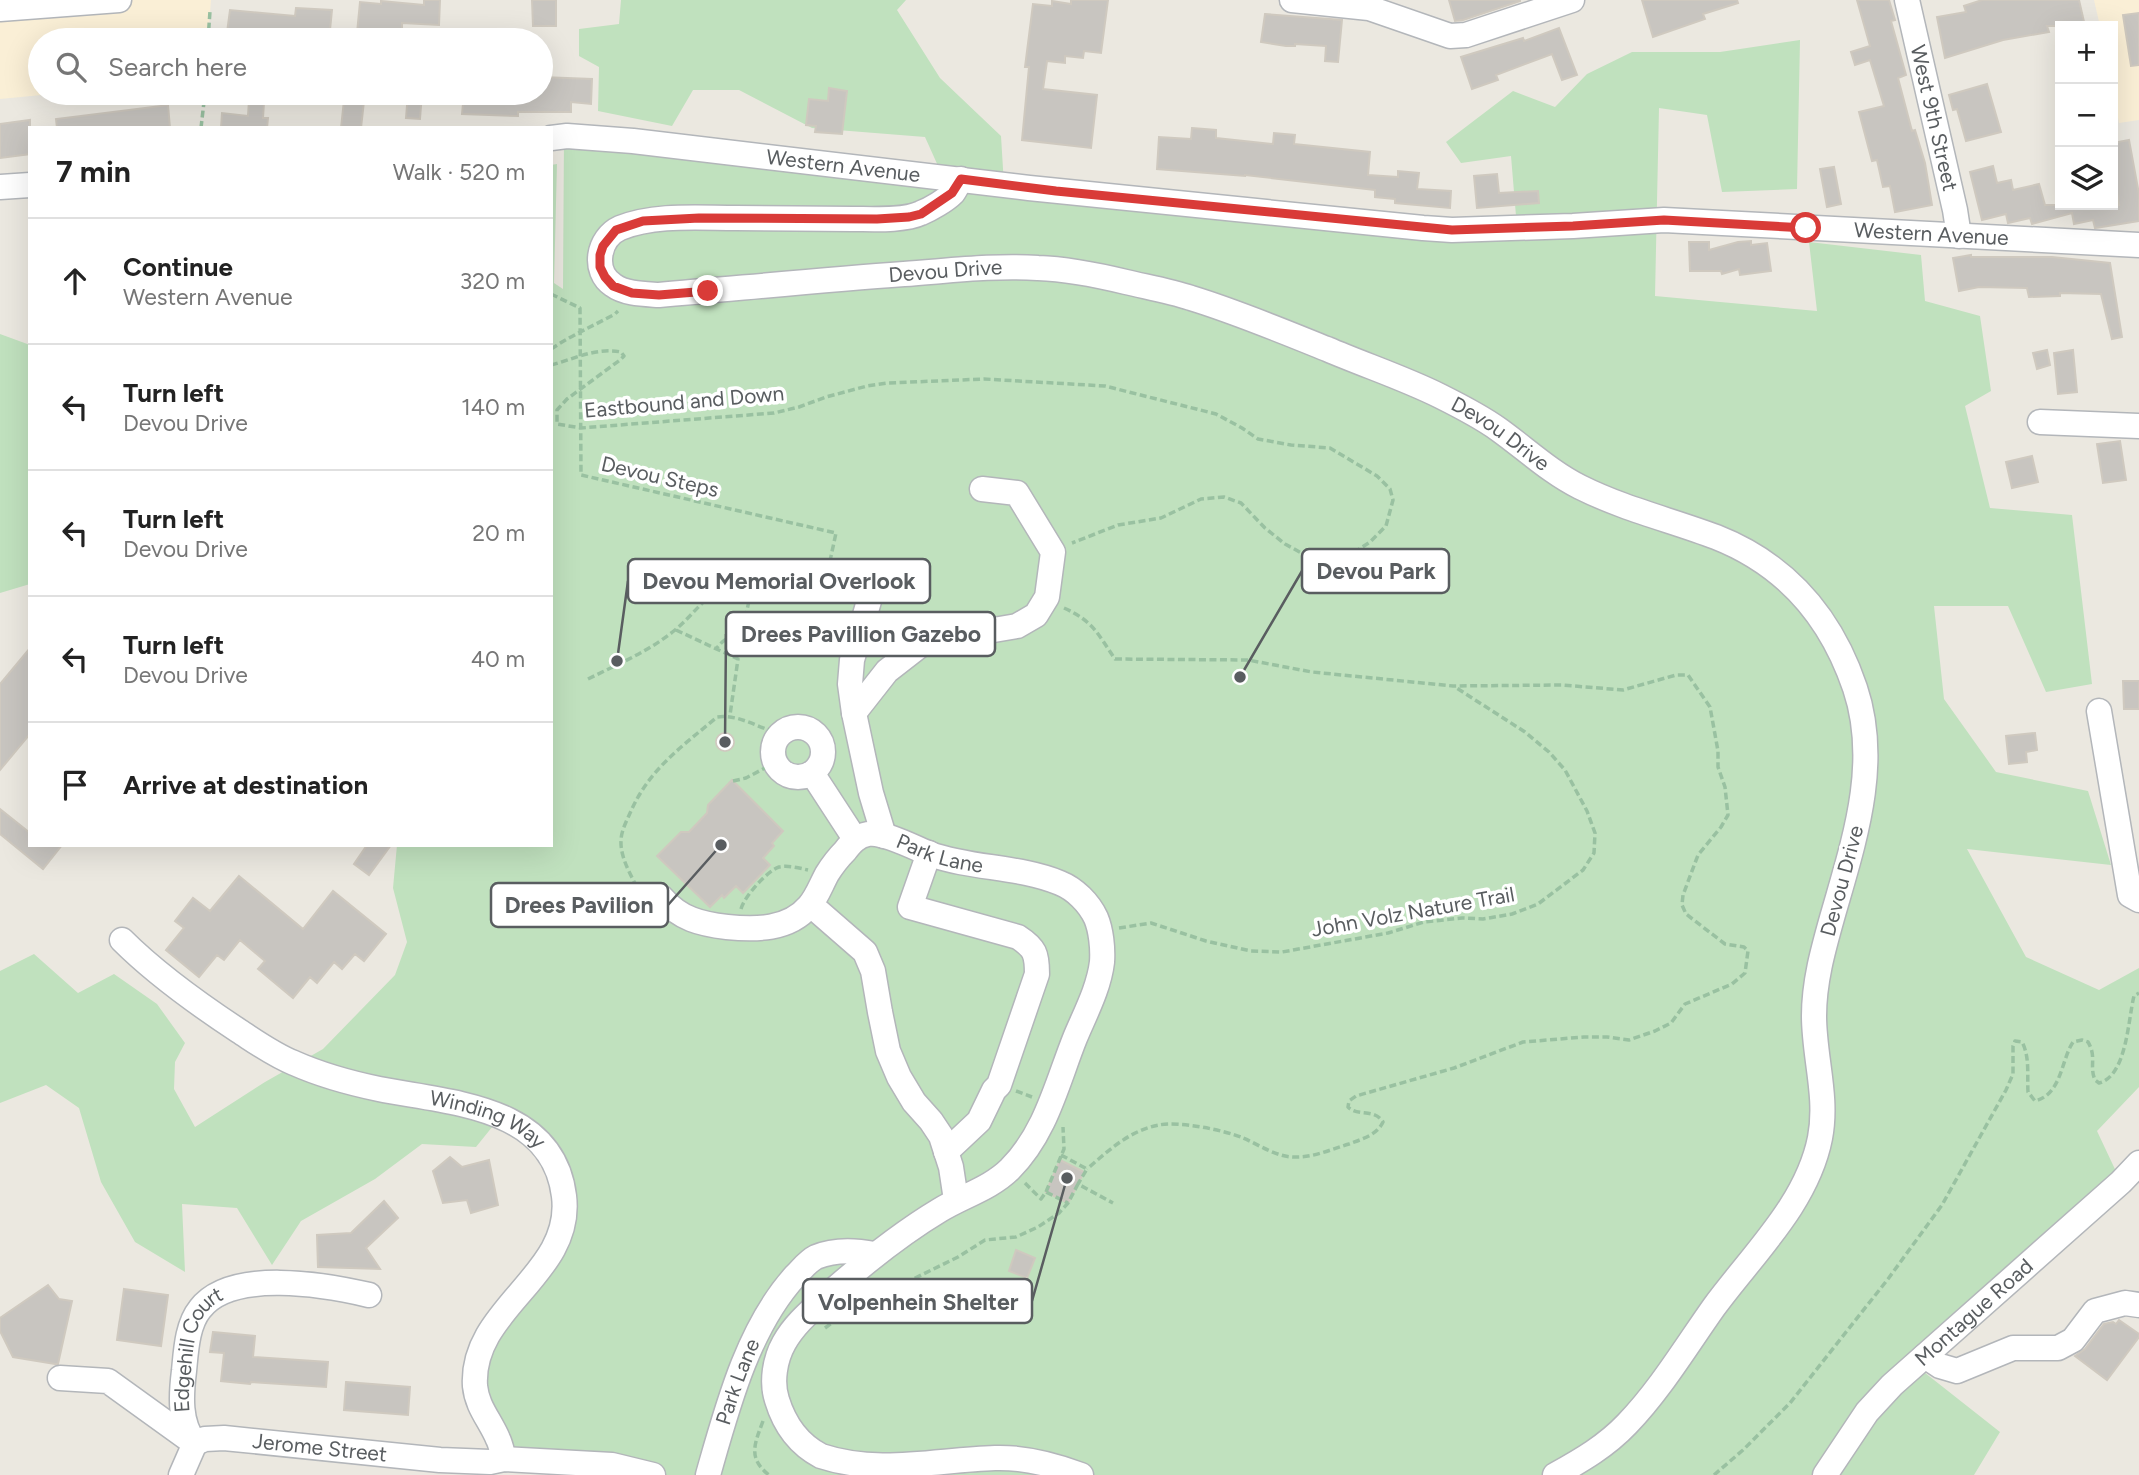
<!DOCTYPE html>
<meta charset="utf-8">
<style>
:root{--surface:#fff;--page:#f6f6f6;--text:#222;--muted:#767676;--line:#e0e0e0}
body{margin:0;font-family:Figtree,sans-serif;background:var(--page);color:var(--text)}
.controls{position:absolute;right:21px;top:21px;display:grid;overflow:hidden;border-radius:0px;box-shadow:0 7px 28px #0002}
.controls button{width:63px;height:63px;display:grid;place-items:center;padding:0;border:0;border-bottom:2px solid var(--line);background:var(--surface);color:var(--text);font:35px sans-serif}
.stop{position:absolute;width:21px;height:21px;margin:-16px;border:5px solid #d93b38;border-radius:50%;background:#fff}
.stop.end{background:#d93b38;border-color:#fff;box-shadow:0 2px 7px #0008}
.list{margin:0;padding:0;list-style:none}
h2{display:flex;justify-content:space-between;align-items:center;height:91px;margin:0;padding:0 28px;font-size:30px}
h2 small{font-size:23px;font-weight:400;color:var(--muted)}
.list li{display:grid;grid-template-columns:46px 1fr auto;gap:21px;align-items:center;box-sizing:border-box;height:126px;padding:0 28px;border-top:2px solid var(--line)}
.list b{display:block;font-size:26px;white-space:nowrap}
.list p{margin:0;font-size:23px;white-space:nowrap;color:var(--muted)}
.list em{font-size:23px;font-style:normal;color:var(--muted)}
.icon{flex:none;width:38px;height:38px;fill:none;stroke:currentColor;stroke-width:2;stroke-linecap:round;stroke-linejoin:round}
.map{position:relative;flex:none;width:2139px;height:1475px;overflow:hidden}
.search{position:absolute;background:var(--surface);box-shadow:0 7px 28px #0002;left:28px;top:28px;width:525px;height:77px;display:flex;align-items:center;gap:18px;box-sizing:border-box;padding:0 24px;border-radius:38px;color:var(--muted);font-size:26px}
.panel{position:absolute;background:var(--surface);box-shadow:0 7px 28px #0002;left:28px;top:126px;width:525px;height:721px;border-radius:0px}
.map>svg:first-child{display:block}
</style>
<div class="map">
<svg width="2139" height="1475" viewBox="0 0 2139 1475">
<rect width="100%" height="100%" fill="#ebe8e0"/>
<path fill="#faefd6" d="M119,0H211L208,40H40V93H63L0,99V9Z
M2094,0H2139V120L2119,123L2113,91V26H2100Z"/>
<path fill="#c0e1be" d="M621,0H906L897,10L940,78L1001,136L1004,185L1517,228L1511,156L1461,163L1446,142L1513,91L1555,107L1587,74L1632,52H1720L1800,40L1797,189L1722,192L1707,115L1659,108L1655,296L1817,311L1809,242L1921,255L1925,301L1980,316L1991,391L1965,406L1990,508L2072,515L2092,684L2046,692L2008,606H1934L1944,699L1996,772L2088,791L2111,865L1967,849L2026,957L2099,990L2139,968V1087L2097,1131L2121,1182L1915,1365L2000,1432L1974,1475H653L504,1459L479,1352L551,1254L559,1172L501,1116L476,1147L422,1144L375,1179L301,1221L272,1265L237,1208L182,1204L185,1272L135,1242L101,1182L79,1108L46,1085L0,1103V971L34,954L78,993L114,974L157,1004L185,1043L175,1062L174,1089L195,1127L265,1082L323,1049L395,975L407,942L393,888L397,845H551V165L557,164L554,283L563,289L564,137L943,177L925,137L812,128L739,90H693L672,126L598,111L599,67L579,56V29L619,24Z
M0,334L30,345V584L0,593Z"/>
<path fill="#c8c5c0" stroke="#cfc9bf" stroke-width="2" d="M424,0H440L439,25L402,23V32L373,30V34L357,33L360,2L381,4V1L424,5Z
M532,0H556V26H533Z
M1071,0H1108L1101,53L1084,51L1083,58L1065,56V63L1047,61L1043,89L1097,95L1091,148L1022,140L1029,67H1025L1033,4L1052,6V1L1071,4Z
M1449,0H1520V1L1463,20L1455,21Z
M1642,0H1737L1738,3L1703,14L1705,19L1653,37Z
M1857,0H1889L1895,20L1891,21L1906,75L1898,78L1912,131L1915,130L1925,163L1932,205L1895,212L1890,186L1883,187L1877,160L1872,161L1859,112L1884,106L1870,60L1855,65L1851,52L1870,46Z
M1982,0H2079L2085,26H2047L2049,32L2003,40L1945,58L1937,17L1966,12L1964,6Z
M296,8L332,10L329,40H226L230,10L295,16Z
M2139,13V65L2131,66L2123,15Z
M1265,14L1342,20L1338,62L1325,61L1326,46L1295,44V46H1286L1261,42Z
M1559,28L1577,75L1562,80L1552,54L1496,75L1498,80L1472,89L1461,57L1523,38L1524,41Z
M541,77L592,79L591,104L571,102V112H518V116L462,114L464,93H541Z
M1987,84L2001,132L1966,141L1957,109L1953,110L1949,95Z
M829,88L847,91L842,134L815,132L816,126L806,125L809,99L828,101Z
M408,93H422L420,119L406,118Z
M249,100L264,102L263,118H268L267,128H221L222,113L248,116Z
M344,100L364,101L361,128H341Z
M168,105L170,128H57L56,119Z
M30,120V154L0,158V124Z
M1192,128L1216,130V138L1273,144L1274,133L1295,135L1294,144L1370,152L1368,175L1398,177V171L1419,173L1417,189L1451,191L1450,208L1395,203V199L1375,197V190L1245,175V176L1157,169L1159,137L1191,139Z
M2129,140L2139,194V221L2095,228L2093,220L2074,224L2072,213L2032,224L2030,218L2008,223L2006,214L1982,220L1970,172L1993,166L1997,183L2011,180L2013,190L2039,184L2045,205H2119L2113,172V143Z
M1834,167L1841,204L1827,207L1820,169Z
M1497,174L1499,193L1538,191L1539,203L1477,208L1474,176Z
M1751,241V245L1767,243L1771,271L1740,275L1739,269L1722,274L1721,271H1690L1689,242H1709V250L1738,242Z
M1971,255V257H2052L2110,263L2122,337L2112,339L2101,294L2060,293V296L2029,297L2027,288L1979,287L1959,291L1953,258Z
M2047,350L2050,365L2037,369L2033,353Z
M2073,350L2077,392L2058,394L2054,353Z
M2120,441L2126,480L2103,483L2097,444Z
M2032,456L2038,482L2012,488L2006,462Z
M30,648V734L0,770V684Z
M2123,681H2139V709H2124Z
M716 742a9 9 0 1 1 18 0a9 9 0 1 1-18 0Z
M2035,733L2037,750L2026,752L2027,762L2009,764L2006,736Z
M732,780L783,831L772,843L774,846L763,858L770,865L743,893L736,886L724,898L722,895L710,907L657,856L681,832H689L707,813L708,805Z
M0,809L30,833V845H62L43,869L0,834Z
M367,845H391L369,875L354,864Z
M239,876L303,929L333,891L386,934L364,961L355,954L342,969L334,962L317,983L310,977L293,998L258,969L265,961L240,940L224,960L217,955L199,977L166,950L184,928L175,921L193,898L210,911Z
M450,1157L462,1167L489,1160L498,1205L471,1213L467,1200L443,1203L433,1171Z
M1060,1160L1084,1172L1068,1203L1046,1192Z
M384,1201L398,1218L366,1248L380,1269L318,1267L317,1235L351,1233Z
M1016,1250L1035,1258L1027,1278L1009,1271Z
M48,1285L59,1299L72,1301L58,1364H55L13,1357L0,1331V1318Z
M124,1289L168,1295L161,1346L117,1340Z
M2119,1320L2139,1334V1337L2107,1380L2075,1356L2085,1349L2104,1324L2113,1322L2116,1324Z
M213,1332L255,1336L253,1357L328,1362L326,1387L251,1382L250,1384L221,1381L224,1353L210,1352Z
M346,1382L410,1387L408,1415L344,1410Z"/>
<g fill="none" stroke-linecap="round" stroke-linejoin="round">
<defs>
<g id="minor">
<path d="M1292,0L1369,8L1450,36L1466,35L1572,0"/>
<path id="s1" d="M1907,0L1955,210L1959,236"/>
<path d="M0,9L119,0"/>
<path id="s2" d="M551,138L567,136L633,141L1029,188L1423,228L1452,230L1573,226L1664,220L2139,245"/>
<path id="s3" d="M961,179C958,184 956,189 953,193C946,200 931,209 921,213C904,221 872,219 853,219C814,219 775,218 736,218C698,218 655,214 620,228C598,238 592,271 613,285C625,294 644,294 659,295C741,288 822,280 904,274C948,271 993,265 1038,268C1068,269 1097,275 1126,282C1147,287 1170,291 1191,298C1237,312 1282,331 1327,349C1364,365 1404,378 1440,396C1460,406 1480,416 1498,429C1526,449 1550,472 1580,487C1624,509 1671,520 1716,537C1787,565 1831,617 1855,688C1881,765 1853,844 1832,918C1823,950 1814,982 1814,1016C1814,1057 1828,1097 1820,1138C1807,1204 1752,1255 1714,1307C1687,1345 1660,1390 1627,1424C1606,1446 1582,1460 1555,1475"/>
<path d="M0,187L30,185"/>
<path d="M2040,422L2139,426"/>
<path d="M871,594L852,660L850,684L854,713L871,793L884,836"/>
<path d="M2099,711L2130,895L2139,900"/>
<path d="M854,713L887,671L923,643L948,635L976,633L1017,626L1036,615L1047,597L1053,552L1017,493L982,489"/>
<circle cx="798" cy="752" r="25"/>
<path d="M812,773L855,839"/>
<path d="M929,853L910,907L1018,937C1035,948 1037,954 1037,974L999,1085L994,1090L979,1121L946,1152"/>
<path id="s4" d="M662,898C680,919 701,924 727,927C755,930 789,930 809,906C817,897 821,885 827,874C832,866 838,858 845,851C851,843 857,836 868,834C883,831 915,848 930,854C972,869 1019,866 1060,883C1075,889 1089,903 1096,918C1101,930 1103,948 1102,962C1099,988 1085,1014 1075,1038C1057,1083 1046,1133 1010,1169C991,1188 963,1196 940,1210C900,1234 864,1263 829,1294C813,1309 795,1323 784,1343C775,1359 771,1382 777,1400C784,1423 798,1444 821,1456C878,1475 935,1460 995,1458C1025,1457 1052,1464 1081,1475"/>
<path d="M811,905L865,952L873,971L880,1012L888,1051L899,1077L914,1102L931,1121L941,1136L951,1167L956,1200"/>
<path id="s5" d="M122,940C157,975 198,1004 239,1031C256,1042 274,1055 294,1063C321,1075 350,1083 379,1089C449,1103 553,1105 564,1196C574,1275 470,1308 475,1386C477,1407 490,1420 498,1439C501,1445 502,1452 504,1459"/>
<path d="M1925,1356L1940,1366L1957,1371L2013,1348H2058L2073,1340L2095,1311L2125,1303L2139,1305"/>
<path d="M60,1378L108,1381L194,1443"/>
<path id="s6" d="M195,1443L205,1439L224,1438L440,1460L490,1462L504,1459L612,1465L653,1475"/>
<path id="s7" d="M195,1443C179,1423 181,1395 184,1371C186,1351 187,1325 200,1309C231,1268 326,1285 369,1295"/>
<path d="M181,1475L195,1443"/>
<path id="s8" d="M708,1475C727,1408 748,1327 796,1275C802,1269 808,1261 816,1257C835,1249 854,1250 874,1254"/>
<path id="s9" d="M1825,1475L1867,1412L1892,1385L2121,1182L2139,1163"/>
</g>
</defs>
<use href="#minor" stroke="#b3b6ba" stroke-width="27"/>
<path stroke="#99c1a1" stroke-width="3.5" stroke-dasharray="7 3.5" stroke-linecap="butt" d="M208,40L210,11
M201,128L205,93
M551,294L580,308L581,475L836,533L825,584L852,590
M551,349C572,335 593,326 615,314L618,311
M551,365C574,359 597,347 621,352L624,356L620,360L567,399L557,410V424L581,428L774,413L799,407L826,397L867,386L888,383L984,379L1105,386L1216,414L1242,428L1258,439L1291,445L1330,448L1377,476L1390,489L1393,500L1386,526L1370,542L1353,553L1330,559L1307,556L1285,544L1265,528L1241,503L1224,497L1201,499L1161,518L1118,525L1072,543
M1064,608C1093,621 1098,634 1115,659L1248,660L1312,672L1453,686L1562,685L1623,690L1676,675H1688L1710,707L1718,751V767L1725,787L1728,815L1721,827L1698,855L1683,895L1682,905L1686,914L1725,944L1744,947L1748,951L1745,973L1732,984L1685,1004L1671,1023L1655,1031L1629,1040L1607,1037H1584L1523,1042L1454,1068L1356,1096L1349,1101L1348,1107C1358,1117 1374,1108 1383,1122C1377,1135 1362,1139 1349,1144C1332,1149 1315,1157 1297,1157C1277,1158 1260,1145 1243,1138C1225,1130 1177,1121 1159,1125C1130,1130 1108,1151 1087,1169
M676,630L738,659L730,715
M588,679C618,664 648,652 675,630C697,612 706,591 736,585L748,593L749,601L741,637C729,635 723,640 716,649
M733,781L746,778L765,768
M642,896C634,881 620,859 621,841C621,831 627,820 631,811C650,768 683,746 717,717C741,714 758,729 781,733
M741,909C744,897 767,871 779,867C788,865 799,868 808,870
M1119,928L1151,923L1206,941L1251,951L1282,952L1388,933L1424,922L1462,918L1483,919L1512,914L1538,904L1583,870L1594,853L1595,833L1587,811L1565,770L1549,752L1525,732L1455,687
M1016,1091L1032,1097
M1061,1155L1087,1169L1078,1184
M1025,1183L1041,1199L1046,1192L1068,1203
M1046,1192L1064,1149L1063,1127
M825,1328L881,1286L905,1283L958,1257L985,1240L1016,1237L1038,1227L1059,1213L1068,1203L1078,1184L1113,1203
M763,1421C755,1443 747,1458 769,1475
M1714,1475L1743,1450L1790,1403L1888,1279L1942,1205L2006,1090L2013,1074V1046L2015,1041L2022,1042C2030,1057 2027,1075 2028,1092L2035,1101C2062,1094 2061,1060 2073,1042L2082,1040L2088,1042C2097,1057 2089,1066 2095,1080L2099,1083C2127,1076 2128,1019 2134,996L2139,993"/>
<use href="#minor" stroke="#fff" stroke-width="24"/>
</g>
<g fill="none" stroke-linecap="round" stroke-linejoin="round">
<path stroke="#d93b38" stroke-width="9" d="M708,291L659,295L632,293L613,286L605,277L600,267V255L603,246L616,230L643,221L699,218L877,219L909,217L921,214L952,193L961,179L1056,191L1452,230L1573,226L1664,220L1806,228"/>
</g>
<g text-anchor="middle" stroke-width="7" stroke-linejoin="round" paint-order="stroke">
<g font-size="21" fill="#595d60" stroke="#fff">
<text dy="7" stroke="none"><textPath href="#s1" startOffset="121">West 9th Street</textPath></text>
<text dy="7" stroke="none"><textPath href="#s2" startOffset="294">Western Avenue</textPath></text>
<text dy="7" stroke="none"><textPath href="#s2" startOffset="1386">Western Avenue</textPath></text>
<text dy="7" stroke="none"><textPath href="#s3" startOffset="761">Devou Drive</textPath></text>
<text transform="translate(684 402) rotate(-5)" y="7">Eastbound and Down</text>
<text dy="7" stroke="none"><textPath href="#s3" startOffset="1349">Devou Drive</textPath></text>
<text transform="translate(660 477) rotate(13)" y="7">Devou Steps</text>
<text dy="7" stroke="none"><textPath href="#s4" startOffset="332">Park Lane</textPath></text>
<text transform="translate(1842 881) rotate(-75)" y="7">Devou Drive</text>
<text transform="translate(1413 912) rotate(-10)" y="7">John Volz Nature Trail</text>
<text dy="7" stroke="none"><textPath href="#s5" startOffset="415">Winding Way</textPath></text>
<text dy="7" stroke="none"><textPath href="#s9" startOffset="222">Montague Road</textPath></text>
<text dy="7" stroke="none"><textPath href="#s7" startOffset="100">Edgehill Court</textPath></text>
<text dy="7" stroke="none"><textPath href="#s8" startOffset="98">Park Lane</textPath></text>
<text dy="7" stroke="none"><textPath href="#s6" startOffset="126">Jerome Street</textPath></text>
</g>
</g>
<path fill="none" stroke="#595d60" stroke-width="2.5" d="M1240 677L1302 571M617 661L628 581M725 742L726 634M721 845L668 905M1067 1178L1032 1301"/>
<g fill="#595d60" stroke="#fff" stroke-width="2.5">
<circle cx="1240" cy="677" r="7"/>
<circle cx="617" cy="661" r="7"/>
<circle cx="725" cy="742" r="7"/>
<circle cx="721" cy="845" r="7"/>
<circle cx="1067" cy="1178" r="7"/>
</g>
<g fill="#fff" stroke="#595d60" stroke-width="2.5">
<rect x="1302" y="549" width="147" height="44" rx="7"/>
<rect x="628" y="559" width="302" height="44" rx="7"/>
<rect x="726" y="612" width="269" height="44" rx="7"/>
<rect x="491" y="883" width="177" height="44" rx="7"/>
<rect x="803" y="1279" width="229" height="44" rx="7"/>
</g>
<g font-size="23" text-anchor="middle" font-weight="bold" fill="#595d60">
<text x="1376" y="579">Devou Park</text>
<text x="779" y="589">Devou Memorial Overlook</text>
<text x="861" y="642">Drees Pavillion Gazebo</text>
<text x="579" y="913">Drees Pavilion</text>
<text x="918" y="1310">Volpenhein Shelter</text>
</g>
</svg>
<div class="controls">
<button>+</button>
<button>−</button>
<button><svg class="icon" aria-label="layers" viewBox="0 0 24 24"><path d="M12 4l9 5-9 5-9-5zM3 14l9 5 9-5"/></svg></button>
</div>
<div class="stop" style="left:1806px;top:228px"></div>
<div class="stop end" style="left:708px;top:291px"></div>
<div class="search"><svg class="icon" aria-label="search" viewBox="0 0 24 24"><circle cx="10" cy="10" r="6"/><path d="M15 15l6 6"/></svg>Search here</div>
<section class="panel">
<h2>7 min<small>Walk · 520 m</small></h2>
<ul class="list">
<li><svg class="icon" aria-label="ahead" viewBox="0 0 24 24"><path d="M12 20V5M6 11l6-6 6 6"/></svg><div><b>Continue</b><p>Western Avenue</p></div><em>320 m</em></li>
<li><svg class="icon" aria-label="left" viewBox="0 0 24 24"><path d="M17 20v-9H6M10 6l-5 5 5 5"/></svg><div><b>Turn left</b><p>Devou Drive</p></div><em>140 m</em></li>
<li><svg class="icon" aria-label="left" viewBox="0 0 24 24"><path d="M17 20v-9H6M10 6l-5 5 5 5"/></svg><div><b>Turn left</b><p>Devou Drive</p></div><em>20 m</em></li>
<li><svg class="icon" aria-label="left" viewBox="0 0 24 24"><path d="M17 20v-9H6M10 6l-5 5 5 5"/></svg><div><b>Turn left</b><p>Devou Drive</p></div><em>40 m</em></li>
<li><svg class="icon" aria-label="arrive" viewBox="0 0 24 24"><path d="M6 21V4h12l-3 4 3 4H6"/></svg><div><b>Arrive at destination</b></div></li>
</ul>
</section>
</div>
